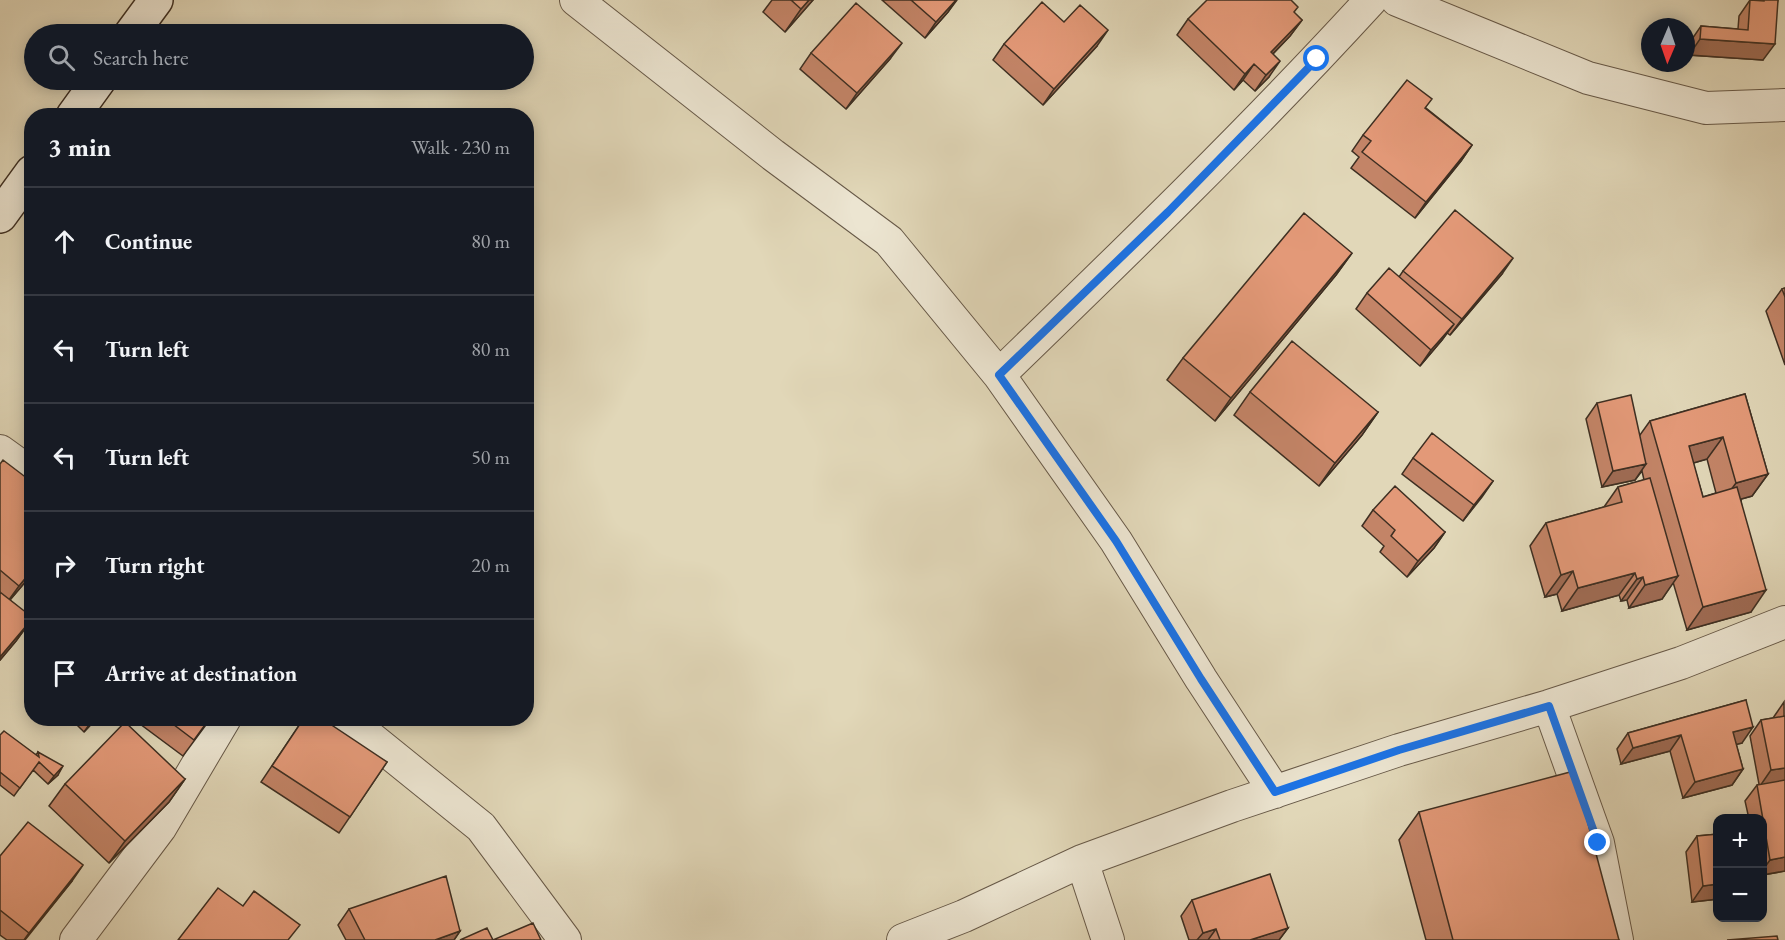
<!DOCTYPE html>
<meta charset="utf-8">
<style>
:root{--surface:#171b24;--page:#20242c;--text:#f1f3f6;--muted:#9ea1a6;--line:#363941}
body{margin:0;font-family:"EB Garamond",serif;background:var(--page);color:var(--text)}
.controls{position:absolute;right:18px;bottom:18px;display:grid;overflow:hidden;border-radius:12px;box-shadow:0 3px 15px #0003}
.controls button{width:54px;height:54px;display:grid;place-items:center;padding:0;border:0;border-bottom:2px solid var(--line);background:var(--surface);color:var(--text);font:30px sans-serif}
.compass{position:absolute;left:1641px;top:18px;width:54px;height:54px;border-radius:50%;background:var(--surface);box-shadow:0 3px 15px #0003;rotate:182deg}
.stop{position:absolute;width:18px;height:18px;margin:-14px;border:4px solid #1a73e8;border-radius:50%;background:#fff}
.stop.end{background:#1a73e8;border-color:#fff;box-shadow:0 2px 6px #0008}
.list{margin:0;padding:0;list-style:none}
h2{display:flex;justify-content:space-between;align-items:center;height:78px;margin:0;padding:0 24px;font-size:26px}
h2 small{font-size:20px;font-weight:400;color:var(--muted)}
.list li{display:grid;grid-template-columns:39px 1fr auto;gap:18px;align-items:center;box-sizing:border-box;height:108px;padding:0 24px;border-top:2px solid var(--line)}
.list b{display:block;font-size:22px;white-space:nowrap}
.list em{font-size:20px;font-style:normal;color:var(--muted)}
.icon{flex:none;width:33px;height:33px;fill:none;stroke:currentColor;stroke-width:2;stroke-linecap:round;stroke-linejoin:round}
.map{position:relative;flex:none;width:1785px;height:940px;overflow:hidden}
.search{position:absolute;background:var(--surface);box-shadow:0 3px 15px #0003;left:24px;top:24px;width:510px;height:66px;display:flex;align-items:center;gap:15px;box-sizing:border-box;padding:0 21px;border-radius:33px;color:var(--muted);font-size:22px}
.panel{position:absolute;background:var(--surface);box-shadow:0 3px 15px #0003;left:24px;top:108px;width:510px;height:618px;border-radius:24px}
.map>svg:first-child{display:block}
</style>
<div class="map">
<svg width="1785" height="940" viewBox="0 0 1785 940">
<rect width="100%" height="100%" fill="#e1d7b8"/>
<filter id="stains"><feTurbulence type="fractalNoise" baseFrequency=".00333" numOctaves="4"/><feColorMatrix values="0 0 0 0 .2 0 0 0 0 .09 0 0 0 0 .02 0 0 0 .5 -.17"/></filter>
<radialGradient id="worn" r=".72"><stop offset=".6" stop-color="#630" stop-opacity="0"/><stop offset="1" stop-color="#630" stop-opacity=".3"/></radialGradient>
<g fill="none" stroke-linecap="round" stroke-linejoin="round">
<defs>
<path id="street" d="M576,0L773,155L889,241L999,375L1116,541L1201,679L1275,792
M1397,0L1588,78L1706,108L1785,105
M999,375C1126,252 1252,130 1371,0
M0,451L32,474
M346,718L481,827L565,940
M1082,861L1108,940
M76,940L160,828L225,718
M903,940L964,916L1082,861L1232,806L1399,750L1549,706
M1617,940L1598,843L1549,706L1681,663L1785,622"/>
<path id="secondary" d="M131,34L156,0
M73,116L99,80
M0,216L32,172"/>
</defs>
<use href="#street" stroke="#675948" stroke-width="34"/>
<use href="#secondary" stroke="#3e2f22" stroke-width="36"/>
<use href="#street" stroke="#ece5d1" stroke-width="32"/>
<use href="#secondary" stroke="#ece5d1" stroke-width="33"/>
</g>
<path fill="#c38467" stroke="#3e2f22" stroke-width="1.5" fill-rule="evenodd" d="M772,0H813L785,32L763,12Z
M882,0H957L948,12L925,38Z
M1750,0H1778L1763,60L1689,55L1690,42L1701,26L1738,29L1739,16Z
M1294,13L1302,20L1290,36L1273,54L1269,77L1255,91L1243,80L1234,90L1177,35L1188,19Z
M1064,22L1097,46L1043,105L993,60L1004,44Z
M811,53L890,59L846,109L800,69Z
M1426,108L1472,145L1461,161L1415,218L1351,168L1359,157L1352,151L1363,135Z
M1352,253L1336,275L1215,421L1167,380L1183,358Z
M1403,271L1502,274L1450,335L1447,333L1442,340L1420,366L1356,309L1367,293L1399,277Z
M1785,288V365L1766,311L1782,289Z
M1250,392L1378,412L1362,435L1319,486L1234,415Z
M1745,394L1768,474L1752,496L1741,499L1751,612L1687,630L1673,582L1662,599L1629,608L1627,600L1621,601L1619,595L1562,611L1557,594L1545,597L1530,546L1546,523L1604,507L1618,487L1644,480L1642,471L1635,480L1602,487L1586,419L1597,403L1640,435L1650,421ZM1707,459L1716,493L1703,497L1693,463Z
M1413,458L1493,481L1463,521L1402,474Z
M0,464L32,574L10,600L32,619L16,641L0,660Z
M1373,510L1445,532L1434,548L1407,577L1380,552L1384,546L1362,526Z
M1746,700L1742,743L1736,744L1743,769L1732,785L1683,798L1670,751L1621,764L1617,749L1628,733Z
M1784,702L1785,871L1762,875V819H1749L1745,801L1757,785L1759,784L1750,736L1761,720L1773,718Z
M70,718H97L84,732Z
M132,718H211L183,756Z
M304,718L387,762L339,833L261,782Z
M0,735L36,755L38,752L58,775L48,784L33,770L14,796L0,785Z
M185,779L169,802L109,863L49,806L65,784Z
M1419,812L1619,940H1426L1399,840Z
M1718,834V899L1692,902L1686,852L1697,836Z
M0,856L72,881L25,940H7L0,935Z
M1192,900L1288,928L1279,940H1189L1181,916Z
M349,909L460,931L454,940H346L338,925Z"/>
<path fill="#9f6b54" stroke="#3e2f22" stroke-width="1.5" d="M809,0H813L785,32L801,9Z
M956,0L948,12L925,38L936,22Z
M1302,20L1290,36L1259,68L1271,52Z
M1108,30L1097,46L1043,105L1054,89Z
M1700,39L1775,44L1763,60L1689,55Z
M902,43L890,59L846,109L857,93Z
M1280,61L1269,77L1255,91L1266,75Z
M1254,64L1243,80L1234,90L1245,74Z
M1472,145L1461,161L1415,218L1426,202Z
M1352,253L1336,275L1215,421L1231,398Z
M1513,258L1502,274L1450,335L1462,319Z
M1454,324L1442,340L1420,366L1431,350Z
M1378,412L1362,435L1319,486L1335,463Z
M1723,437L1707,459L1673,469L1689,446Z
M1646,464L1635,480L1602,487L1613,471Z
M1768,474L1752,496L1720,505L1736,483Z
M1493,481L1482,497L1463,521L1474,505Z
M1445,532L1434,548L1407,577L1418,561Z
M32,570V574L3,608L19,586Z
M1573,571L1557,594L1545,597L1561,575Z
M1635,573L1619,595L1562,611L1578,588Z
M1678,576L1662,599L1629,608L1645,585Z
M1643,577L1627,600L1621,601L1637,579Z
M1766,590L1751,612L1687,630L1703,607Z
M32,619L16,641L0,660V657Z
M94,718H97L84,732Z
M1753,727L1742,743L1722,748L1733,732Z
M1681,735L1670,751L1621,764L1633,748Z
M63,766L58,775L48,784L54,776Z
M1785,768V782L1760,786L1771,770Z
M1743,769L1732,785L1683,798L1695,782Z
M185,779L169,802L109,863L125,841Z
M1785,857V871L1762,875V871L1770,860Z
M83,865L72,881L24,940L29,933Z
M1718,884V899L1692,902L1703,886Z
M1288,928L1279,940H1250Z
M1216,929L1208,940H1197L1203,933Z
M460,931L454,940H435Z"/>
<path fill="#e39978" stroke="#3e2f22" stroke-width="1.5" d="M791,0H809L801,9Z
M911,0H956L936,22Z
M1207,0H1291L1298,7L1294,12L1302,20L1271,52L1280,61L1266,75L1254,64L1245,74L1188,19Z
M1750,0L1764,1V0H1778L1775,44L1700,39L1701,26L1748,30Z
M1042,2L1064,22L1080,5L1108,30L1054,89L1004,44Z
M856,3L902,43L857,93L811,53Z
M1407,80L1432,99L1425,108L1472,145L1426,202L1362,152L1371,141L1363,135Z
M1455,210L1513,258L1462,319L1403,271Z
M1304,213L1352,253L1231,398L1183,358Z
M1389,268L1454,324L1431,350L1367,293Z
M1785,288V297L1782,289Z
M1292,341L1378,412L1335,463L1250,392Z
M1745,394L1768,474L1736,483L1723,437L1689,446L1703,497L1737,487L1766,590L1703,607L1650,421Z
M1631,395L1646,464L1613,471L1597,403Z
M1432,433L1493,481L1474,505L1413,458Z
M3,460L32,482V570L19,586L0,570V464Z
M1650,478L1678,576L1645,585L1643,577L1637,579L1635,573L1578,588L1573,571L1561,575L1546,523L1622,502L1618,487Z
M1395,486L1445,532L1418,561L1391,536L1395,530L1373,510Z
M0,592L32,617V619L0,657Z
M1746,700L1753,727L1733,732L1743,769L1695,782L1681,735L1633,748L1628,733Z
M1785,716V768L1771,770L1761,720Z
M165,718H210L194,740Z
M304,718H321L387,762L350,817L272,766Z
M125,722L185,779L125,841L65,784Z
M4,731L39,757L38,752L63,766L54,776L39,762L20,788L0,772V735Z
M1574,771L1619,940H1453L1419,812Z
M1785,780V857L1770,860L1757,785Z
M28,822L83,865L29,933L0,910V856Z
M1718,834V884L1703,886L1697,836Z
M1270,874L1288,928L1250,940H1220L1216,929L1203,933L1192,900Z
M446,876L460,931L435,940H365L349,909Z
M218,888L243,906L254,891L300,925L288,940H178Z
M533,923L541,940H493Z
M487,928L493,940H460Z
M1777,936L1778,940H1727Z"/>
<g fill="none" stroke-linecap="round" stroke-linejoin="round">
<path stroke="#1a73e8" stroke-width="8" d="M1317,59L1168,212L999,375L1116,541L1201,679L1275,792L1399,750L1549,706L1598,843"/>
</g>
<rect width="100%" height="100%" filter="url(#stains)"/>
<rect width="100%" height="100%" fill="url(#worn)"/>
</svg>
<div class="controls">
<button>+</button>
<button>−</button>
</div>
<svg class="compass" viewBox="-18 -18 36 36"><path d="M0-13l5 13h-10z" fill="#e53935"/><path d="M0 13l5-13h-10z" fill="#9ea1a6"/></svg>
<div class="stop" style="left:1317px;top:59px"></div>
<div class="stop end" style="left:1598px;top:843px"></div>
<div class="search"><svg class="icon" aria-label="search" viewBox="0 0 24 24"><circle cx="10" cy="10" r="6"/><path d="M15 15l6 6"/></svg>Search here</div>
<section class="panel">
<h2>3 min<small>Walk · 230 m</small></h2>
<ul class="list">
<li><svg class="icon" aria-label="ahead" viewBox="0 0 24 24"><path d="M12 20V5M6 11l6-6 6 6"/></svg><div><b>Continue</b></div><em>80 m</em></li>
<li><svg class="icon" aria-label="left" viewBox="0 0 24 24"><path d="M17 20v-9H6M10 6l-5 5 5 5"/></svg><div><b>Turn left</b></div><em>80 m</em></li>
<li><svg class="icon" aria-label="left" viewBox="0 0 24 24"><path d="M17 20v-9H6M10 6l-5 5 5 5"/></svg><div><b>Turn left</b></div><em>50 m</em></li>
<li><svg class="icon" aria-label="right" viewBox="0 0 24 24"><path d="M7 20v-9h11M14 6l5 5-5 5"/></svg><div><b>Turn right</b></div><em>20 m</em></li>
<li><svg class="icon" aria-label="arrive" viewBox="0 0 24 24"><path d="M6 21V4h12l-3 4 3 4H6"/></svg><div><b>Arrive at destination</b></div></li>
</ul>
</section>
</div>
